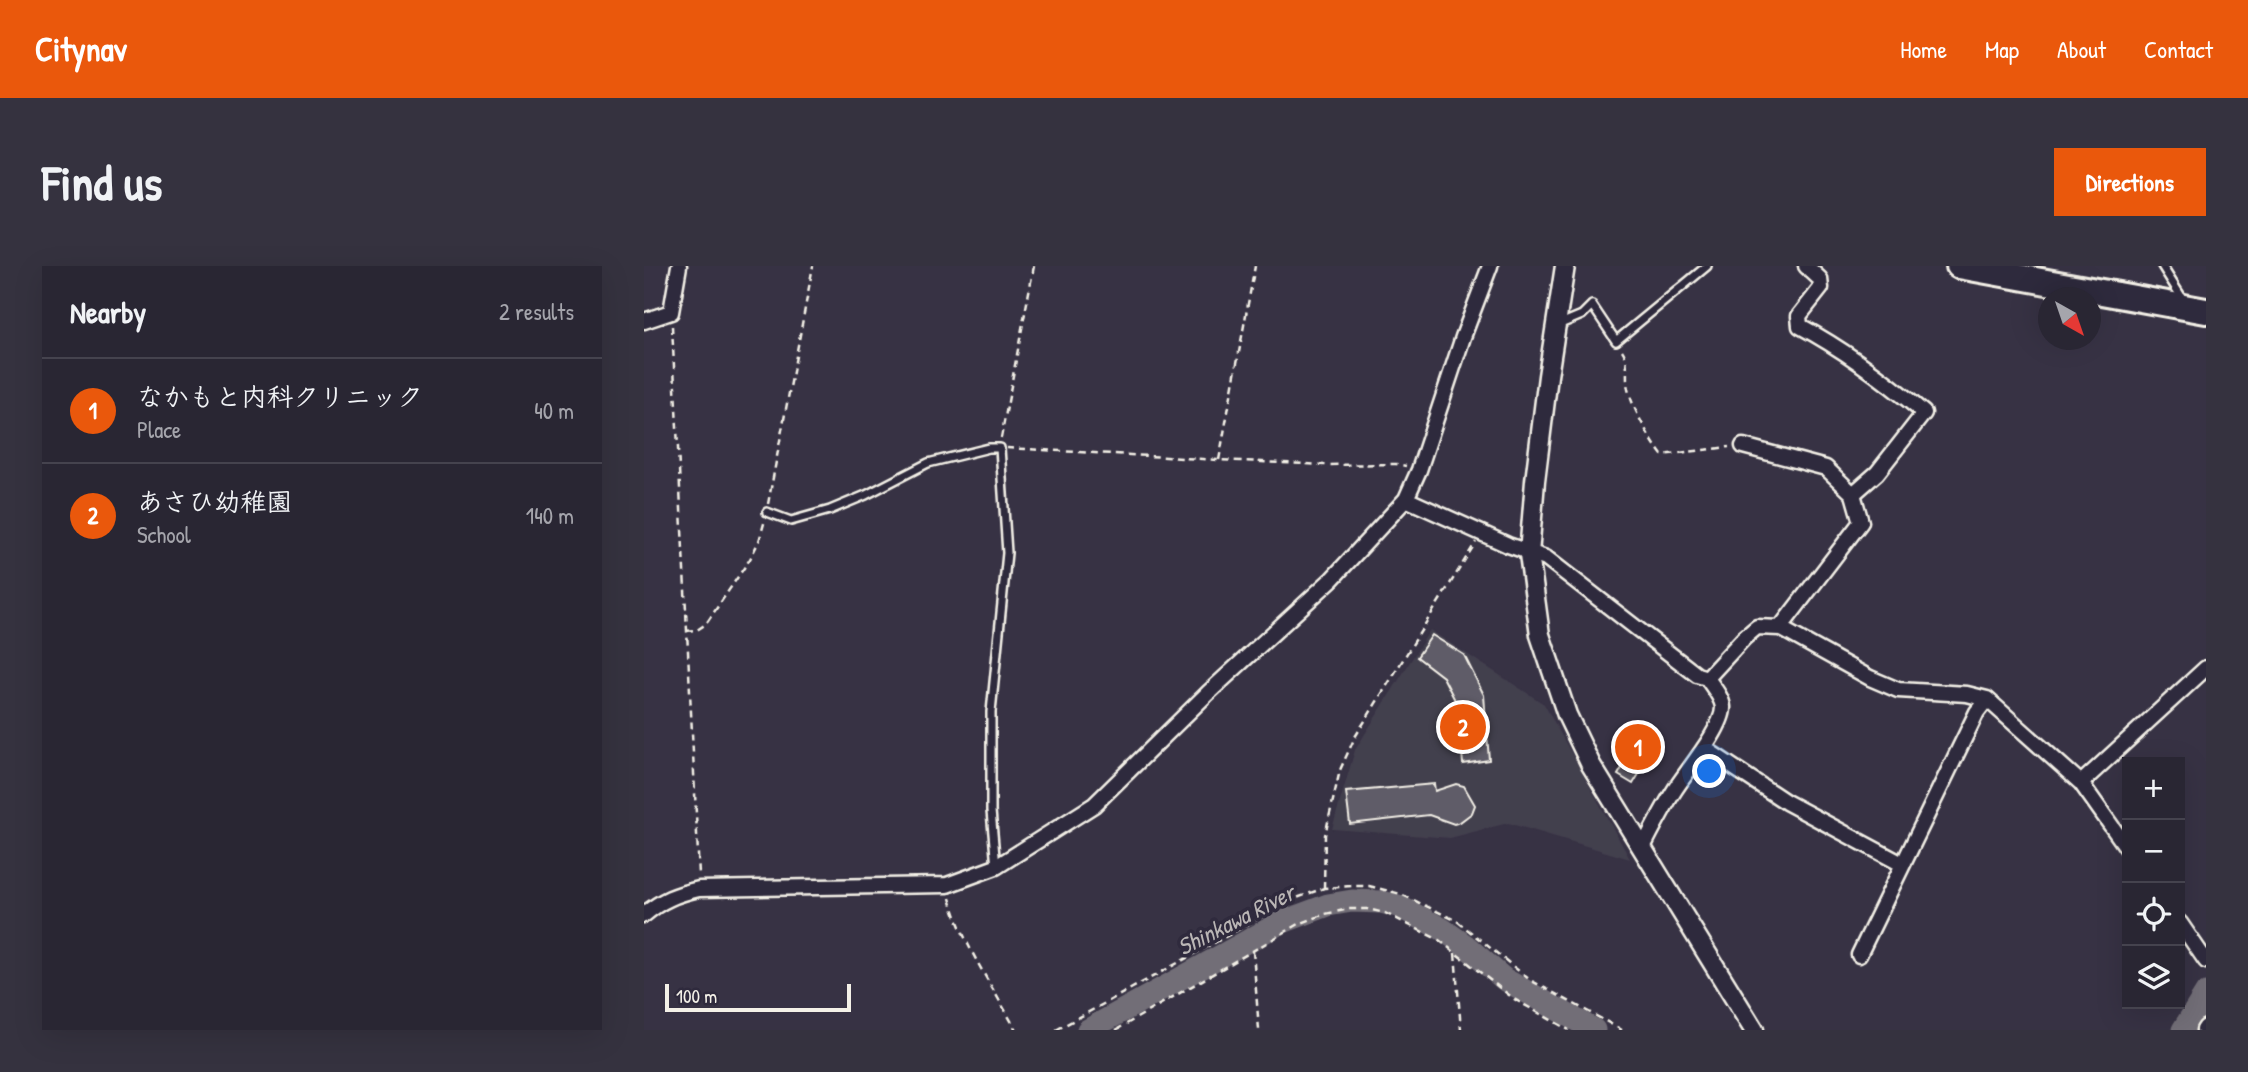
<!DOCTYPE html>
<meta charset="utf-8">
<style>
:root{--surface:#292633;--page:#35323f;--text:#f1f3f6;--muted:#a5a5ac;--line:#45434e;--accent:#ea580c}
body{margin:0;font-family:"Patrick Hand","Klee One",sans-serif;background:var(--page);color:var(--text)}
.controls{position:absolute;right:21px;bottom:21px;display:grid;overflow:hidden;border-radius:0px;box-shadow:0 7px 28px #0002}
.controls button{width:63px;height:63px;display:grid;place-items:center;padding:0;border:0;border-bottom:2px solid var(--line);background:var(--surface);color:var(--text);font:35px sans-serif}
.compass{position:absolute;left:1394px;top:21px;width:63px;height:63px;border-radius:50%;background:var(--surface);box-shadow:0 7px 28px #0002;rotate:140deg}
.scale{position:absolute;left:21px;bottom:18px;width:186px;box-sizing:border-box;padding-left:7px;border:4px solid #f4f1e8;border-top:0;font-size:19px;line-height:24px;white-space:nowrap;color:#f4f1e8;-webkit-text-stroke:5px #2f2a3d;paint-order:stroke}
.you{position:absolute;left:1066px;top:506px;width:24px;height:24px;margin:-18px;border:5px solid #fff;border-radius:50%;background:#1a73e8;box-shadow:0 0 0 10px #1a73e833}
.badge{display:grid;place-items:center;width:46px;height:46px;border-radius:50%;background:var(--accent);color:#fff;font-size:23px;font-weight:700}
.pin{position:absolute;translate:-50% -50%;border:4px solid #fff;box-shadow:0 2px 7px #0006}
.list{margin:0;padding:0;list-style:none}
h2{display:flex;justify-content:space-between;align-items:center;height:91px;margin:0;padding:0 28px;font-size:30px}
h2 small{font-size:23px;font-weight:400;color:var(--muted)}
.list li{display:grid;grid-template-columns:46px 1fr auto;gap:21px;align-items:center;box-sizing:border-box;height:105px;padding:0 28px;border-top:2px solid var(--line)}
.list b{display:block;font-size:26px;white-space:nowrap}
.list p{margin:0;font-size:23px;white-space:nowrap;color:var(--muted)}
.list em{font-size:23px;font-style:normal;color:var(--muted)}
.icon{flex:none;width:38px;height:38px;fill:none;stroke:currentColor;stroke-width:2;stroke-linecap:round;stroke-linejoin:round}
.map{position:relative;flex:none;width:1562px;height:764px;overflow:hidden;border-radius:0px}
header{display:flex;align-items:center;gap:42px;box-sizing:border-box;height:98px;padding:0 35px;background:var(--accent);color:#fff}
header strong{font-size:33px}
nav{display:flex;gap:38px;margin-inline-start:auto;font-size:24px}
.intro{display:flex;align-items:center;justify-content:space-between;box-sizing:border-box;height:168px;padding:0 42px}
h1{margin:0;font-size:49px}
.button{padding:18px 32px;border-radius:0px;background:var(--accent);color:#fff;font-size:24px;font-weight:700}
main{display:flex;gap:42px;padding:0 42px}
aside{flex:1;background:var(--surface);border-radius:0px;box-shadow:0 7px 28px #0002}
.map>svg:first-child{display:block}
</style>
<header>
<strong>Citynav</strong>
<nav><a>Home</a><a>Map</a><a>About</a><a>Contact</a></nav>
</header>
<div class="intro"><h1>Find us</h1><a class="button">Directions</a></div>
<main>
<aside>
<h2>Nearby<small>2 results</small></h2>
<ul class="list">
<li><span class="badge">1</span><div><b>なかもと内科クリニック</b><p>Place</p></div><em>40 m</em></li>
<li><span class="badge">2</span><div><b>あさひ幼稚園</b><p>School</p></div><em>140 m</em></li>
</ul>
</aside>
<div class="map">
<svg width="1562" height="764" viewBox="0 0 1562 764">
<rect width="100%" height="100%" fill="#373244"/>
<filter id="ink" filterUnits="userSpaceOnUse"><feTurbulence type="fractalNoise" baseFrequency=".0143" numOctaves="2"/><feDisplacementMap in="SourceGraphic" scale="14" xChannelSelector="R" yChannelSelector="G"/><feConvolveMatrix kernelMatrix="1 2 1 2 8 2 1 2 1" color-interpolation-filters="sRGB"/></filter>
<g filter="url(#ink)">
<path fill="#433f4e" d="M786,364L900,438L986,593L864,557L806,572L688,563L711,484Z"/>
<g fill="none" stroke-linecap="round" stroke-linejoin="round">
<path stroke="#726e77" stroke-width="23" d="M444,764L636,657L684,639L708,635L737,636L754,640L798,663L822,680L860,713L950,764
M1539,764L1562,727"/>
</g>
<path fill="#5f5c67" stroke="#f4f1e8" stroke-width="2" d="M788,369L820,389L840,429L845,494L819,498L814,440L799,411L773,391Z
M985,457L1015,475L989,518L974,509L983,493L973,488L984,470L979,467Z
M790,518L791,525L812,518L820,520L831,539L828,547L816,556L810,558L785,549L706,558L702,526Z"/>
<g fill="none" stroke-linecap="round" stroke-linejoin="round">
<defs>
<path id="service" d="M1518,0L1540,35
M914,59L938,49L948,39L972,75L1063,0
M123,246L147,255L186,244L222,229L284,197L345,182H356L363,287L347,446V545L352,601"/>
<path id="minor" d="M1162,0L1176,13L1177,22L1155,50L1156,60C1201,84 1241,114 1280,147L1233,207L1209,228
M0,55L27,46L35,0
M1099,180L1182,202L1209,228L1217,256L1136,362
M762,233L864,279L902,292L1053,409L1063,412L1100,372L1113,361L1136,362L1226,412L1254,424L1323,428L1343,433L1437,517L1483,582
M1060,482L1142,536L1258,598
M1437,517L1562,402
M998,583C1008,564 1018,544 1030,525C1041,507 1080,461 1079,441C1078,431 1068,420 1063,412
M0,649C17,634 33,628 55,623L303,619L352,601L450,539L564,427L688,313L762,233L775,204L819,71L846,0
M1536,657L1562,695
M1215,689L1333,446L1343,433
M1560,764L1562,761"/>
<path id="tertiary" d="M921,0L904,110L891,215L885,288L896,369L923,449L947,499L1110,764"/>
<path id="trunk" d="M1315,0L1562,45"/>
</defs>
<use href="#service" stroke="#f4f1e8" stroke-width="12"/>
<use href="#minor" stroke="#f4f1e8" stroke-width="19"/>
<use href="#tertiary" stroke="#f4f1e8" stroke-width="23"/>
<use href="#trunk" stroke="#f4f1e8" stroke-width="30"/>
<path stroke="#f4f1e8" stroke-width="2.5" stroke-dasharray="7 5" stroke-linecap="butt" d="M28,60L55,609
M978,84C986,95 981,110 984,123C988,141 1006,174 1018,189L1085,181
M357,172L390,0
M363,182L575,194L682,199L752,198L762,200
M575,194L611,0
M124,238L169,0
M42,365L53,364L62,358L106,293L115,275L121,254
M680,622L681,569L696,504L711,471L832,276
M306,632C319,679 349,721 372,764
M609,685L615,764
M811,687L817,764
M412,764L650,633L680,622L709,620H725L757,628L813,655L886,714L978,764
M472,764L655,658L681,648L705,643H723L741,647L795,674L870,733L925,764"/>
<use href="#service" stroke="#2f2a3d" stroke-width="7"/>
<use href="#minor" stroke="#2f2a3d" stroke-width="14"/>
<use href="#tertiary" stroke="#2f2a3d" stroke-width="18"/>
<use href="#trunk" stroke="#2f2a3d" stroke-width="24"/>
</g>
</g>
<g text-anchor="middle" stroke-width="7" stroke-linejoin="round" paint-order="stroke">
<g font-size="24" font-style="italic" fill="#bab6b5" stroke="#2f2a3d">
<text transform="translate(592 654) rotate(-27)" y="8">Shinkawa River</text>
</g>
</g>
</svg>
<div class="controls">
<button>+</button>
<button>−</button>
<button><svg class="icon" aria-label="locate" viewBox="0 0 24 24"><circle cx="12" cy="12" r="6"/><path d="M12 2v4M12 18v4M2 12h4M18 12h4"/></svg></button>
<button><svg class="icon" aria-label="layers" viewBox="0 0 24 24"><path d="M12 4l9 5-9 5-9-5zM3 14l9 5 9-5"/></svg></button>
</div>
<svg class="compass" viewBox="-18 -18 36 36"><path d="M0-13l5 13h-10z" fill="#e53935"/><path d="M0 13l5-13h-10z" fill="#a5a5ac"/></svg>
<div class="scale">100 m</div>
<div class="you"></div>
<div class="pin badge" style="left:994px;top:481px">1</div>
<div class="pin badge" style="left:819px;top:461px">2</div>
</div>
</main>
